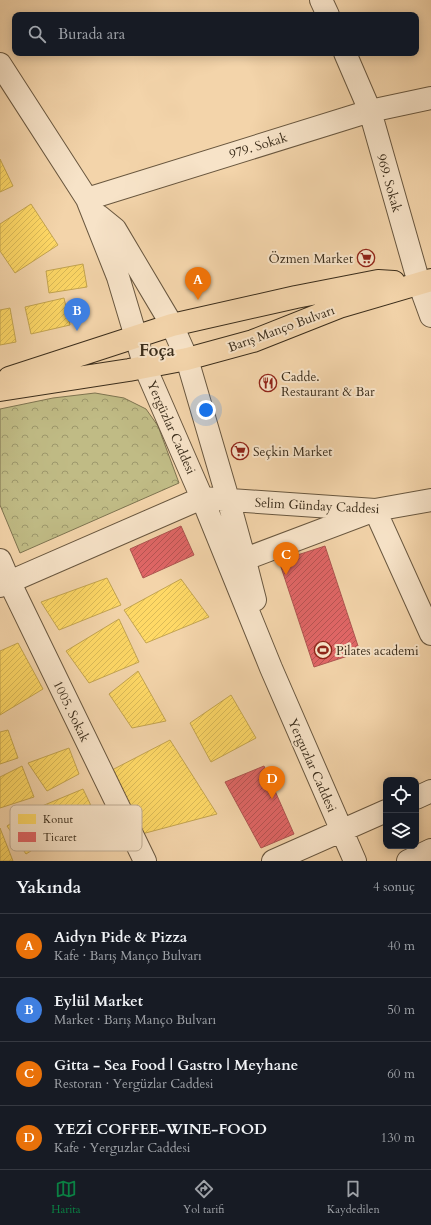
<!DOCTYPE html>
<html lang="tr">
<meta charset="utf-8">
<style>
:root{--surface:#171b24;--page:#20242c;--text:#f1f3f6;--muted:#9ea1a6;--line:#363941;--accent:#0b8043}
body{margin:0;font-family:Cardo,serif;background:var(--page);color:var(--text)}
.controls{position:absolute;right:12px;bottom:12px;display:grid;overflow:hidden;border-radius:8px;box-shadow:0 2px 10px #0003}
.controls button{width:36px;height:36px;display:grid;place-items:center;padding:0;border:0;border-bottom:1px solid var(--line);background:var(--surface);color:var(--text);font:20px sans-serif}
.you{position:absolute;left:206px;top:410px;width:14px;height:14px;margin:-10px;border:3px solid #fff;border-radius:50%;background:#1a73e8;box-shadow:0 0 0 6px #1a73e833}
.badge{display:grid;place-items:center;width:26px;height:26px;border-radius:50%;background:var(--accent);color:#fff;font-size:13px;font-weight:700}
.pin{position:absolute;translate:-50% -33px;filter:drop-shadow(0 1px 2px #0008)}
.pin::after{content:'';position:absolute;top:21px;width:14px;height:12px;background:inherit;clip-path:polygon(0 0,100% 0,50% 100%)}
.list{margin:0;padding:0;list-style:none}
h2{display:flex;justify-content:space-between;align-items:center;height:52px;margin:0;padding:0 16px;font-size:17px}
h2 small{font-size:13px;font-weight:400;color:var(--muted)}
.list li{display:grid;grid-template-columns:26px 1fr auto;gap:12px;align-items:center;box-sizing:border-box;height:64px;padding:0 16px;border-top:1px solid var(--line)}
.list b{display:block;font-size:15px;white-space:nowrap}
.list p{margin:0;font-size:13px;white-space:nowrap;color:var(--muted)}
.list em{font-size:13px;font-style:normal;color:var(--muted)}
.icon{flex:none;width:22px;height:22px;fill:none;stroke:currentColor;stroke-width:2;stroke-linecap:round;stroke-linejoin:round}
.map{position:relative;flex:none;width:431px;height:861px;overflow:hidden}
.search{position:absolute;background:var(--surface);box-shadow:0 2px 10px #0003;left:12px;right:12px;top:12px;height:44px;display:flex;align-items:center;gap:10px;box-sizing:border-box;padding:0 14px;border-radius:8px;color:var(--muted);font-size:15px}
.sheet{height:308px;background:var(--surface)}
nav{display:flex;justify-content:space-around;align-items:center;box-sizing:border-box;height:56px;border-top:1px solid var(--line);background:var(--surface);font-size:11px;color:var(--muted)}
nav a{display:grid;justify-items:center;gap:2px}
nav .on{color:var(--accent)}
.map>svg:first-child{display:block}
</style>
<div class="map">
<svg width="431" height="861" viewBox="0 0 431 861">
<defs>
<pattern id="forest-crowns" width="20" height="18" patternUnits="userSpaceOnUse"><rect width="20" height="18" fill="#c0bb85"/><path d="M2 6a3 3 0 1 1 6 0M12 15a3 3 0 1 1 6 0" fill="none" stroke="#9d986c"/></pattern>
<pattern id="homes-hatch" width="6" height="6" patternUnits="userSpaceOnUse"><rect width="6" height="6" fill="#ffd966"/><path d="M-1 1l2-2M0 6l6-6M5 7l2-2" fill="none" stroke="#dbbb58"/></pattern>
<pattern id="shops-hatch" width="6" height="6" patternUnits="userSpaceOnUse"><rect width="6" height="6" fill="#e06666"/><path d="M-1 1l2-2M0 6l6-6M5 7l2-2" fill="none" stroke="#b75453"/></pattern>
</defs>
<rect width="100%" height="100%" fill="#f3d4aa"/>
<filter id="stains"><feTurbulence type="fractalNoise" baseFrequency=".005" numOctaves="4"/><feColorMatrix values="0 0 0 0 .2 0 0 0 0 .09 0 0 0 0 .02 0 0 0 .5 -.17"/></filter>
<radialGradient id="worn" r=".72"><stop offset=".6" stop-color="#630" stop-opacity="0"/><stop offset="1" stop-color="#630" stop-opacity=".3"/></radialGradient>
<path fill="url(#forest-crowns)" stroke="#7e7450" d="M95,393L124,398L146,409L158,426L179,483L20,553L0,505V409L53,398Z"/>
<path fill="url(#homes-hatch)" stroke="#c4a550" d="M0,159L13,186L0,192Z
M31,204L58,245L15,273L0,251V224Z
M83,264L87,287L49,293L46,271Z
M64,298L70,325L31,334L25,307Z
M10,308L16,342L0,345V310Z
M107,578L121,605L59,630L41,602Z
M181,579L209,617L146,643L124,610Z
M119,619L139,662L89,683L66,651Z
M18,643L43,689L0,715V651Z
M138,671L166,721L132,728L109,694Z
M231,695L256,738L211,762L190,723Z
M8,730L18,758L0,764V732Z
M170,740L217,814L138,835L112,770Z
M69,748L79,774L47,791L28,763Z
M22,766L34,797L0,808V777Z
M83,789L97,818L64,836L42,806Z
M32,809L58,834L26,854L7,826Z
M0,828L13,861H0Z"/>
<path fill="url(#shops-hatch)" stroke="#ae5550" d="M181,526L194,555L143,578L130,549Z
M325,546L360,652L314,667L279,561Z
M264,766L294,834L261,848L225,782Z"/>
<g fill="none" stroke-linecap="round" stroke-linejoin="round">
<defs>
<path id="minor" d="M321,0L328,15
M345,53L370,111L419,283L431,316
M0,64L87,199L118,277L145,367L202,498L271,668L355,861
M87,199L370,111L431,98
M99,216L115,229L172,325L187,359L228,499L245,561L255,600
M0,560L9,581L145,861
M232,564L375,510L431,634
M0,586L202,498L375,510L431,500
M416,798L431,791
M273,861L386,811
M408,861L431,850"/>
<path id="major" d="M9,378L172,325L296,297L378,281L394,282
M0,390L129,370L187,359L253,341L339,307L431,280"/>
</defs>
<use href="#minor" stroke="#69573f" stroke-width="24"/>
<use href="#major" stroke="#3b2d1b" stroke-width="24"/>
<use href="#minor" stroke="#f7e3c8" stroke-width="22"/>
<use href="#major" stroke="#f3d4aa" stroke-width="22"/>
</g>
<defs>
<symbol id="supermarket-ring" viewBox="-11 -11 22 22"><circle r="9.5" fill="#f7e3c8" stroke="#8f2418" stroke-width="1.5"/><path d="M-6-5.5h2.5l.6 2H6L4.5 2H-2.5L-4.4-4H-6ZM-1.5 3.2a1.3 1.3 0 1 0 .1 0ZM3 3.2a1.3 1.3 0 1 0 .1 0Z" fill="#8f2418"/></symbol>
<symbol id="restaurant-ring" viewBox="-11 -11 22 22"><circle r="9.5" fill="#f7e3c8" stroke="#8f2418" stroke-width="1.5"/><path d="M-5-6h1v4h1v-4h1v4h1v-4h1v5L-1.5 .5V6h-2V.5L-5-1ZM5-6V6H3V1.5H1.5Q1.5-4 5-6Z" fill="#8f2418"/></symbol>
<symbol id="stadium-ring" viewBox="-11 -11 22 22"><circle r="9.5" fill="#f7e3c8" stroke="#8f2418" stroke-width="1.5"/><path d="M0-5a6.5 5 0 1 0 0 10a6.5 5 0 1 0 0-10ZM-3.5-1.8h7v3.6h-7Z" fill="#8f2418"/></symbol>
</defs>
<g fill-rule="evenodd">
<use href="#supermarket-ring" x="356" y="248" width="20" height="20"/>
<use href="#restaurant-ring" x="258" y="373" width="20" height="20"/>
<use href="#supermarket-ring" x="230" y="441" width="20" height="20"/>
<use href="#stadium-ring" x="313" y="640" width="20" height="20"/>
</g>
<g text-anchor="middle" stroke-width="4" stroke-linejoin="round" paint-order="stroke">
<g font-size="13" fill="#3b2d1b" stroke="#f7e3c8">
<text transform="translate(258 145) rotate(-17)" y="5">979. Sokak</text>
<text transform="translate(390 183) rotate(74)" y="5">969. Sokak</text>
<text transform="translate(281 328) rotate(-20)" y="5">Barış Manço Bulvarı</text>
<text transform="translate(172 427) rotate(66)" y="5">Yergüzlar Caddesi</text>
<text transform="translate(317 505) rotate(3)" y="5">Selim Günday Caddesi</text>
<text transform="translate(72 711) rotate(64)" y="5">1005. Sokak</text>
<text transform="translate(313 765) rotate(66)" y="5">Yerguzlar Caddesi</text>
</g>
<g font-size="13" fill="#3b2d1b" stroke="#f7e3c8" text-anchor="start">
<text x="353" y="263" text-anchor="end">Özmen Market</text>
<text x="281" y="381">Cadde.<tspan x="281" dy="15">Restaurant &amp; Bar</tspan></text>
<text x="253" y="456">Seçkin Market</text>
<text x="336" y="655">Pilates academi</text>
</g>
<g font-size="17" font-weight="bold" fill="#3b2d1b" stroke="#f7e3c8">
<text x="157" y="356">Foça</text>
</g>
</g>
<rect x="10" y="805" width="132" height="46" rx="6" fill="#f7e3c8" stroke="#bfac94" stroke-width="1"/>
<rect x="18" y="814" width="18" height="10" fill="#ffd966"/>
<rect x="18" y="832" width="18" height="10" fill="#e06666"/>
<g font-size="11" fill="#3b2d1b">
<text x="43" y="823">Konut</text>
<text x="43" y="841">Ticaret</text>
</g>
<rect width="100%" height="100%" filter="url(#stains)"/>
<rect width="100%" height="100%" fill="url(#worn)"/>
</svg>
<div class="controls">
<button><svg class="icon" aria-label="locate" viewBox="0 0 24 24"><circle cx="12" cy="12" r="6"/><path d="M12 2v4M12 18v4M2 12h4M18 12h4"/></svg></button>
<button><svg class="icon" aria-label="layers" viewBox="0 0 24 24"><path d="M12 4l9 5-9 5-9-5zM3 14l9 5 9-5"/></svg></button>
</div>
<div class="you"></div>
<div class="pin badge" style="left:198px;top:300px;background:#e8710a">A</div>
<div class="pin badge" style="left:77px;top:331px;background:#3f7fe0">B</div>
<div class="pin badge" style="left:286px;top:575px;background:#e8710a">C</div>
<div class="pin badge" style="left:272px;top:799px;background:#e8710a">D</div>
<div class="search"><svg class="icon" aria-label="search" viewBox="0 0 24 24"><circle cx="10" cy="10" r="6"/><path d="M15 15l6 6"/></svg>Burada ara</div>
</div>
<section class="sheet">
<h2>Yakında<small>4 sonuç</small></h2>
<ul class="list">
<li><span class="badge" style="background:#e8710a">A</span><div><b>Aidyn Pide &amp; Pizza</b><p>Kafe · Barış Manço Bulvarı</p></div><em>40 m</em></li>
<li><span class="badge" style="background:#3f7fe0">B</span><div><b>Eylül Market</b><p>Market · Barış Manço Bulvarı</p></div><em>50 m</em></li>
<li><span class="badge" style="background:#e8710a">C</span><div><b>Gitta - Sea Food | Gastro | Meyhane</b><p>Restoran · Yergüzlar Caddesi</p></div><em>60 m</em></li>
<li><span class="badge" style="background:#e8710a">D</span><div><b>YEZİ COFFEE-WINE-FOOD</b><p>Kafe · Yerguzlar Caddesi</p></div><em>130 m</em></li>
</ul>
</section>
<nav>
<a class="on"><svg class="icon" aria-label="map" viewBox="0 0 24 24"><path d="M3 6l6-2 6 2 6-2v14l-6 2-6-2-6 2zM9 4v14M15 6v14"/></svg>Harita</a>
<a><svg class="icon" aria-label="directions" viewBox="0 0 24 24"><path d="M12 3l9 9-9 9-9-9zM9 14v-3h6M13 9l2 2-2 2"/></svg>Yol tarifi</a>
<a><svg class="icon" aria-label="saved" viewBox="0 0 24 24"><path d="M7 4h10v16l-5-4-5 4z"/></svg>Kaydedilen</a>
</nav>
